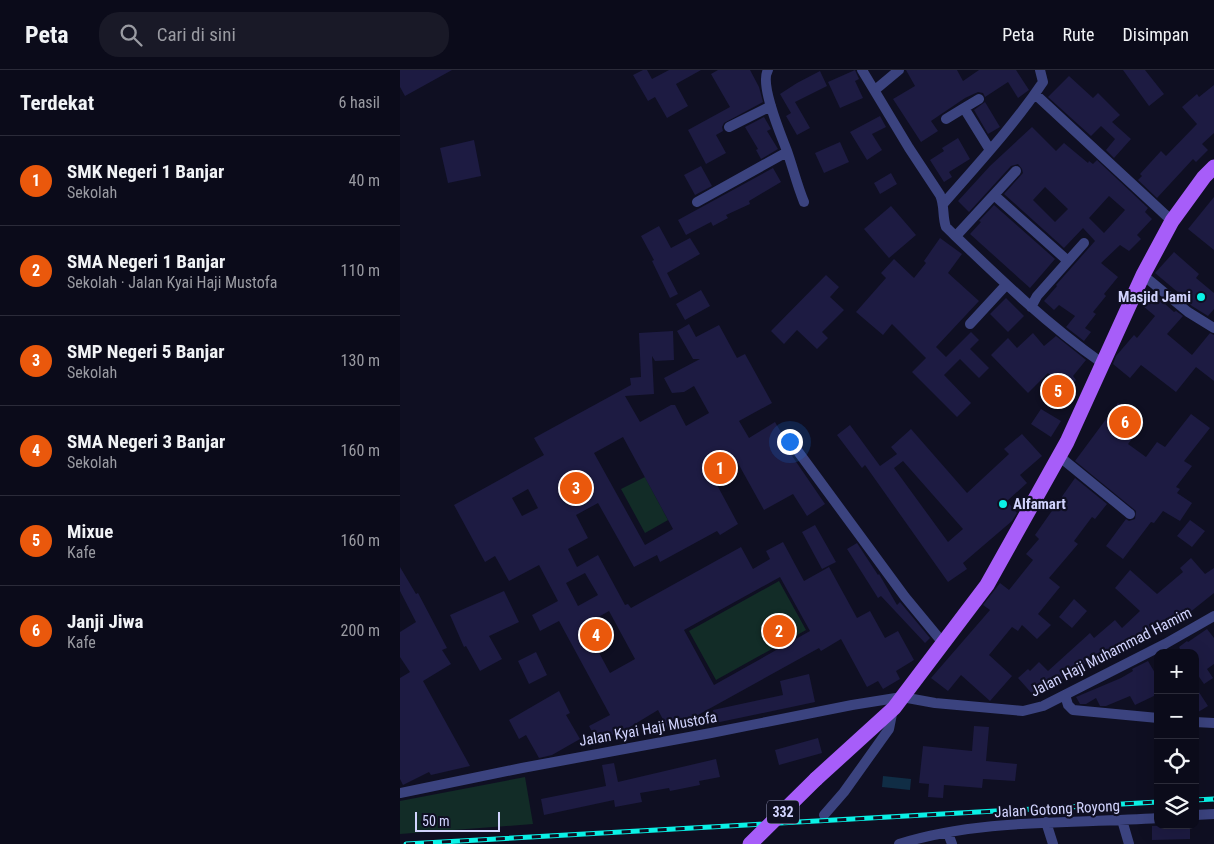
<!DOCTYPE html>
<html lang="id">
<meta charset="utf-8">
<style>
:root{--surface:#0b0b1a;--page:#191927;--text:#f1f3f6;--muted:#9a9ba2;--line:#2b2b39;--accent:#ea580c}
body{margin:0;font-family:"Roboto Condensed",sans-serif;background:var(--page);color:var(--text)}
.controls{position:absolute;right:15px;bottom:15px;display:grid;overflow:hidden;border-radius:10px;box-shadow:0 5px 20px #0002}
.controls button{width:45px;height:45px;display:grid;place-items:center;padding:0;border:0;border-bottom:1px solid var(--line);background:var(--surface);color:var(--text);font:25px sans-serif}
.scale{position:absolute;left:15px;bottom:12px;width:85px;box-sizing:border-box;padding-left:5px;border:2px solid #d1d3fd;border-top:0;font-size:14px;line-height:18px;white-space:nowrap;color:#d1d3fd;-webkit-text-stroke:4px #0f0f22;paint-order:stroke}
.you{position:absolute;left:389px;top:371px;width:18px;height:18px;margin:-12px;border:4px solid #fff;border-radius:50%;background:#1a73e8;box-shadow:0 0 0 8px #1a73e833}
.badge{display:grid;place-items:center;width:32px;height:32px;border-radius:50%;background:var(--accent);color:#fff;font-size:16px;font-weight:700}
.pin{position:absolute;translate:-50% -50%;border:2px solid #fff;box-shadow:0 1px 5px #0006}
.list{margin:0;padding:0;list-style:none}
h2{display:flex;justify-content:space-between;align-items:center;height:65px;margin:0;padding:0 20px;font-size:21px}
h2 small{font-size:16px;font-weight:400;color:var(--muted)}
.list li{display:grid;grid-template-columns:32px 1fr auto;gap:15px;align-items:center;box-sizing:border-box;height:90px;padding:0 20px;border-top:1px solid var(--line)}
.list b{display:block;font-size:19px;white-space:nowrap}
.list p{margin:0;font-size:16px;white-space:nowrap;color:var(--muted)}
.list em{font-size:16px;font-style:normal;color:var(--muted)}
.icon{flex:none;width:28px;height:28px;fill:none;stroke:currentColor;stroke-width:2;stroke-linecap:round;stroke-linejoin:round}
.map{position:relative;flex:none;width:814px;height:774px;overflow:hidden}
header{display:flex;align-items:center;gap:30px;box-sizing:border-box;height:70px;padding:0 25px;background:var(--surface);border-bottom:1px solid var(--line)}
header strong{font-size:24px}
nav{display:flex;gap:28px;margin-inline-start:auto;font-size:18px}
.search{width:350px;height:45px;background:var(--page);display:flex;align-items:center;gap:12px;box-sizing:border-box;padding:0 18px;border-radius:20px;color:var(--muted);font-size:19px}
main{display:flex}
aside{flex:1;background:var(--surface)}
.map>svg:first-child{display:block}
</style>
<header>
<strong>Peta</strong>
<div class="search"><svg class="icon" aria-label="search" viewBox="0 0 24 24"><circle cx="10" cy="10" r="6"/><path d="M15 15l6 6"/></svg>Cari di sini</div>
<nav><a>Peta</a><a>Rute</a><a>Disimpan</a></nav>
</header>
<main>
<aside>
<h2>Terdekat<small>6 hasil</small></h2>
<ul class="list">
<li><span class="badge">1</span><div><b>SMK Negeri 1 Banjar</b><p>Sekolah</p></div><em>40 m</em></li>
<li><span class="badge">2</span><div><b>SMA Negeri 1 Banjar</b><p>Sekolah · Jalan Kyai Haji Mustofa</p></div><em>110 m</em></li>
<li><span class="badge">3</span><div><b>SMP Negeri 5 Banjar</b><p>Sekolah</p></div><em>130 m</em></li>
<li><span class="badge">4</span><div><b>SMA Negeri 3 Banjar</b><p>Sekolah</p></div><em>160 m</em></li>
<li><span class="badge">5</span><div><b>Mixue</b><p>Kafe</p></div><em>160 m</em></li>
<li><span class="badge">6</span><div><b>Janji Jiwa</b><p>Kafe</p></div><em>200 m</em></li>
</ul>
</aside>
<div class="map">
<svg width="814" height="774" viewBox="0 0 814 774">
<rect width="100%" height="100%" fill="#0f0f22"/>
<path fill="#122c27" d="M245,407L268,450L245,463L221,419Z
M379,511L406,560L316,610L289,561Z
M125,707L133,754L0,764V731Z"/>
<path fill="#102d45" d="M483,706L511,709L510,720L482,717Z"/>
<path fill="#1d1b42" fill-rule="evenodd" d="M0,0H52L5,26L0,17Z
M243,0H247L252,9L269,0H301L276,14L288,36L267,48L255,27L248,31L233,5Z
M318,0H350L359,17L363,32L324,53L322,57L323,61L316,65L326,83L306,94L288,60L330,37L311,4Z
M455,0L459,9L455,11L463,28L440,38L428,12Z
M506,0H557L563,11L579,0H616L629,20L618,28L608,12L585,27L583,23L578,22L565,28L531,51L538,61L521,72L493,29L515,16Z
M723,0H745L764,24L749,36Z
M420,1L427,16L395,32L410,58L397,65L386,46L391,43L380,24L397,13Z
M669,6L693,28L698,23L720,45L712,52L731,69L714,88L706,80L715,69L701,56L691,66L648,27Z
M814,15V63L802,74L808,80L796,92L793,89L757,128L738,110L742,106L740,104L761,81L766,86L797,54L782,37L797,24L799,27Z
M585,32L600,57L588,64L574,40Z
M480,46L486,57L472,64L482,80L467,90L450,62Z
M364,47L371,59L367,61L378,79L361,89L356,80L358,79L345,57Z
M632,57L656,81L664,73L688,93L689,91L693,94L697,90L748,138L745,142L752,149L737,165L741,169L729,181L720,175L701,193L718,207L704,224L706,226L693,242L696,244L685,258L691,262L684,271L666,257L675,246L659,235L654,240L644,231L657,216L656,215L695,171L683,158L664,178L604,124L623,103L622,99L618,94L611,96L569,142L558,131L590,96ZM645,117L668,139L655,152L633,130ZM709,126L725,140L704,163L689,148Z
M558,68L570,89L549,102L552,107L544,112L530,90L544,81L542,78Z
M74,70L81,106L48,113L40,78Z
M440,72L449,92L424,103L415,83Z
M301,96L312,116L295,125L284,105Z
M373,98L381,112L349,131L350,134L326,145L328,148L313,156L311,152L286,165L278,150Z
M491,103L497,114L480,124L474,113Z
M814,127V180L788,159Z
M594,135L655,189L630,218L570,164L581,152L579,151Z
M491,136L516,165L489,188L464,159Z
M259,156L271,178L290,168L300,184L267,203L278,224L270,228L252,191L254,190L241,166Z
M540,168L562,184L548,203L579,231L536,277L546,287L571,262L579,270L570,279L589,298L579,308L560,289L544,305L571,333L557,347L512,302L526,288L492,254L483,265L456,242L486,208L481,203L494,189L514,208L526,193L524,191Z
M774,182L799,204L796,208L814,223V239L808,246L792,236L785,230L786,229L755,203Z
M426,205L439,217L430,227L444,240L422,262L428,268L417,279L397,260L384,274L371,261Z
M301,220L310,236L285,250L276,234Z
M754,224L774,242L776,241L783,246L767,264L792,285L810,263L814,265V311L796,297L776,322L741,295L730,308L713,294L716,286L734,265L737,268L755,246L743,236Z
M606,228L624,246L608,262L590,244Z
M289,254L296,267L319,255L337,288L345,284L372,333L339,351L349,368L375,352L388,374V380L425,434L407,446L393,424L364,440L334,386L309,400L338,454L320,465L317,461L260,492L257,485L234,497L198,433L176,445L188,468L168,479L177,497L198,485L225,535L228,534L231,538L341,477L353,499L370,489L366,481L383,472L404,511L429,497L457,548L470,541L485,568L498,561L514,590L496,601L500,609L483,619L478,611L467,617L441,569L421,581L419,578L269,661L258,640L220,663L219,661L198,673L189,656L210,645L159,551L140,561L132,545L158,531L139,495L109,511L95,486L85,492L54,435L144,385L134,368L231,315L230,308L241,307L239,263L273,261L274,290L255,291L252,286L254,324L225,326L240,352L271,335H275L286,356L309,343L294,316L284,322L272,323L264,308L300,289H293L277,261ZM223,367L273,459L245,475L194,383ZM128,419L138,438L122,446L112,428ZM185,503L198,525L178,536L166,513ZM380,507L410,561L314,615L284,560ZM209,541L235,589L210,603L184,555Z
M633,263L644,276L656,266L686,290L673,306L676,310L664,321L648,303L628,323L591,285L608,268L617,278Z
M718,333L744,353L728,374L746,387L757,372L765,377L791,344L810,358L784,391L792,396L776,417L780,419L777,423L792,433L780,451L763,441L754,453L751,452L723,489L706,476L726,449L729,451L735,449L736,441L675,391Z
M641,339L661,351L651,367L631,354Z
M450,355L480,396L497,384L491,377L511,359L567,423L609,384L604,379L622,364L642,386L620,405L627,413L607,431L617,443L612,451L563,493L567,499L548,512L465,395L462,398L437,365ZM503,391L563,459L548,472L494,398Z
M675,408L707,434L695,449L692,447L674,471L678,474L649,508L660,517L638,544L651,555L637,569L622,555L618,561L612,557L589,585L612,606L590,631L561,605L548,621L531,608L590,540L583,535L600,513L609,520L633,490L626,484L639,469L635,465Z
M790,450L805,461L792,477L777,466Z
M415,455L436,492L422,499L402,462Z
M457,473L478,505L479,504L497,535L500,532L530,568L525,573L481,526L478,528L447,479Z
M791,488L805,504L814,498V523L789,543L786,539L763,560L756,553L740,568L738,566L718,582L714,578L691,598L687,593L671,606L669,603L650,620L648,618L636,628L618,608L628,599L630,601L639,592L648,601L690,563L694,568L715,550L722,558L740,541L715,518L730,500L757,524L783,502L780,498Z
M0,497L16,524L18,523L47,578L42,580L51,594L23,611L70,696L31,705L29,702L3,715L0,709V608L10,602L0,587V562L16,552L0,521Z
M104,521L119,552L89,566L102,589L80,601L66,576L64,577L50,545Z
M674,529L687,541L672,558L659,547Z
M807,559L814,568V594L807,599L813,608L804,614L795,601V583H774L780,579L779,577L787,571L788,572Z
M136,582L147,605L129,614L118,591Z
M748,591L758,608V624L735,635L730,626L706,636H700L696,628L686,634H680L676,627L721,608L733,601L732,599Z
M409,604L415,632L315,653L313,640L383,625L380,611Z
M795,616L808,636L795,644Z
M159,621L170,643L166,645L180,669L152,685L139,688L126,665L119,669L109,650Z
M574,656L589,657L586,691L617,694L615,711L583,709L582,718L544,715L543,728L528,727L529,714L519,713L523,676L572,681Z
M418,668L422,683L379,695L375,680Z
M316,689L320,707L299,711L300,715L270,721L269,718L240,723L242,732L215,737L214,730L144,745L141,729L206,716L202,695L214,693L218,712Z
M790,755V769L752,770V756Z"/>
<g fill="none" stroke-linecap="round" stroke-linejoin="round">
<path stroke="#3b437f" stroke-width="10" d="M368,0C359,14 381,65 387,81C393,98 397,115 404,132
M462,0L509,78L540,125C545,136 542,146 546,157C596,205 645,253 702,293
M475,20L499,0
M635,24L772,151
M564,38L579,29
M546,49L564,38L590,80
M329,57L371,36
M594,125L668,191
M297,132L387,82
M544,133C578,94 614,55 643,12L640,0
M556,166L616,101
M743,205L788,242L814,258
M631,237L637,226L684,173
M570,254L606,215
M394,376L505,527L543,573
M660,387L730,444
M665,625L668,635L673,640L758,648
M795,652L814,653
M0,723L122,698L311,663L452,635L502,627L535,633L623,641L643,636L765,574L814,546
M424,745L444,722L489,659L493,639
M795,745L814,744
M722,750L729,774
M646,752L653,774
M548,763L552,774
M499,774C582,748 673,754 758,748"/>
<path stroke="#a75df9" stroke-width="15" d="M416,709L494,638L587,515L667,372L743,205L772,151L804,107L814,97"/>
<defs>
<path id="rail" d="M795,730L814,729
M6,774L758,732"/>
</defs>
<use href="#rail" stroke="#0af1e6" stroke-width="5"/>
<use href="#rail" stroke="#0f0f22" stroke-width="3" stroke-dasharray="9" stroke-linecap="butt"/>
<path stroke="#a75df9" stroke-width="15" d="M350,774L416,709"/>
</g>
<g fill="#0af1e6" stroke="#0f0f22" stroke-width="2">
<circle cx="801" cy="227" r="5"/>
<circle cx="603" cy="434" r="5"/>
</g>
<g text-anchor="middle" stroke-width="4.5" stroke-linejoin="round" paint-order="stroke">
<rect fill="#0f0f22" stroke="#9798bb" stroke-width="1" x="367" y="730.5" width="32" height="23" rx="4"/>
<g font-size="14" font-weight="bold" fill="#d1d3fd">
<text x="383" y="747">332</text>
</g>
<g font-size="15" font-weight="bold" fill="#d1d3fd" stroke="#0f0f22" text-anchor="end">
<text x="791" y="232">Masjid Jami</text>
<text x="613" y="439" text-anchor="start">Alfamart</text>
</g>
<g font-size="15" fill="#d1d3fd" stroke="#0f0f22">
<text transform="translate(711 582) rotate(-27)" y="5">Jalan Haji Muhammad Hamim</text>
<text transform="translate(248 659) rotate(-10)" y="5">Jalan Kyai Haji Mustofa</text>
<text transform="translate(657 739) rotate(-3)" y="5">Jalan Gotong Royong</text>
</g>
</g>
</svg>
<div class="controls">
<button>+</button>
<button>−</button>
<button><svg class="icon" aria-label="locate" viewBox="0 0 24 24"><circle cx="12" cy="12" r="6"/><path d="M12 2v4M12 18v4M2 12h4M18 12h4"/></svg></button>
<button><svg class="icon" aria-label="layers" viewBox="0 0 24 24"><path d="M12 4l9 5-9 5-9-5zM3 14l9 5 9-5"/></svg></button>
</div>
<div class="scale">50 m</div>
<div class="you"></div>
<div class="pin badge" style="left:320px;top:398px">1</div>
<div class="pin badge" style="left:379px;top:561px">2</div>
<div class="pin badge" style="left:176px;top:418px">3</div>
<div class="pin badge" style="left:196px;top:565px">4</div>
<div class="pin badge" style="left:658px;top:321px">5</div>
<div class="pin badge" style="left:725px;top:352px">6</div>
</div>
</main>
